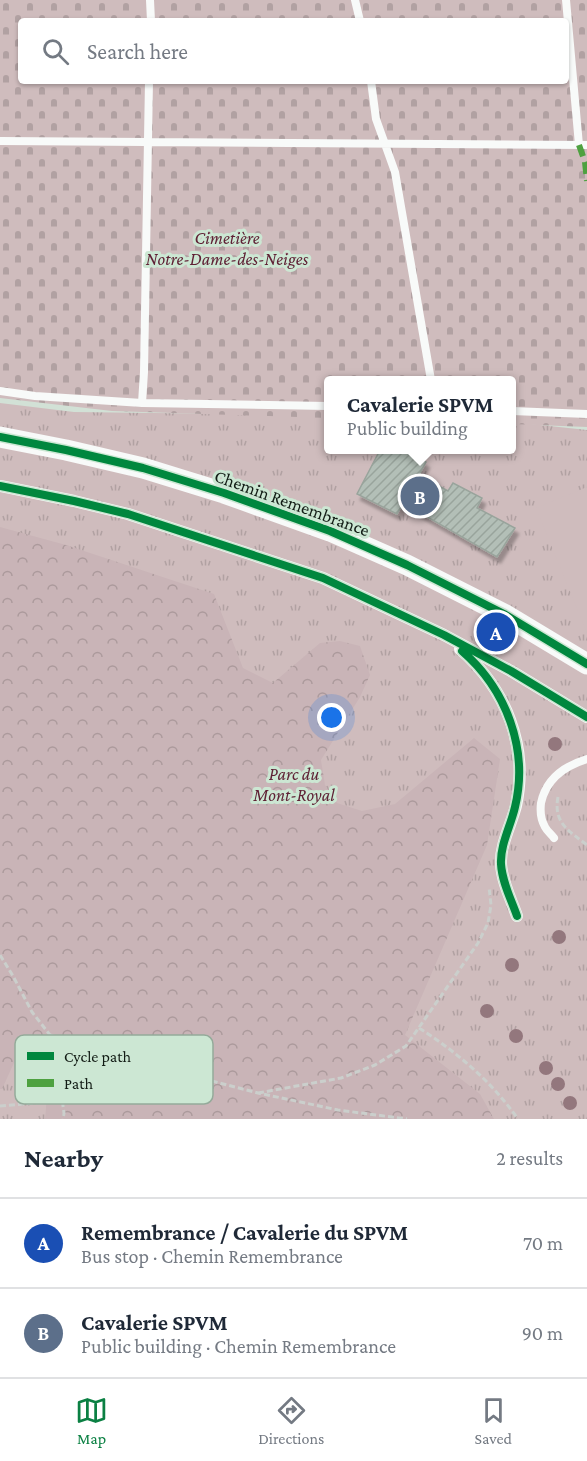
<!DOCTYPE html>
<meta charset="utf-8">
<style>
:root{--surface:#fff;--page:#f2f2f3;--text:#1f2937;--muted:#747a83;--line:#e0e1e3;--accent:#0b8043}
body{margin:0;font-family:"Crimson Pro",serif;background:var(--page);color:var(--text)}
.you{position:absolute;left:332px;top:718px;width:21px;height:21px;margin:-15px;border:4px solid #fff;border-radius:50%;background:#1a73e8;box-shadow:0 0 0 9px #1a73e833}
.badge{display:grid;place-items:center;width:39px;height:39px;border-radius:50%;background:var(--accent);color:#fff;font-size:20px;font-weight:700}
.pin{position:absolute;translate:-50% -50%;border:3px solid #fff;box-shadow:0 2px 6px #0006}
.popup{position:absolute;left:324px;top:376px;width:192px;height:78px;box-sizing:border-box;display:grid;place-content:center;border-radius:6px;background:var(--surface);filter:drop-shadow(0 2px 4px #0005);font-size:20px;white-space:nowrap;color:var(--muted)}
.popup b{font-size:22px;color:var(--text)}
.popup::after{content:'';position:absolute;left:50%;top:100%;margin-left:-12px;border:12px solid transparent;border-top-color:var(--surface)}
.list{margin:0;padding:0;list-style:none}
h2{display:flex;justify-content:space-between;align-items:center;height:78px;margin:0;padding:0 24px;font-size:26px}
h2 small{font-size:20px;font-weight:400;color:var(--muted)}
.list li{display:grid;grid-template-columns:39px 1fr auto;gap:18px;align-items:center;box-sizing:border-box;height:90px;padding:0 24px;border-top:2px solid var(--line)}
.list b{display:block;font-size:22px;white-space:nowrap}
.list p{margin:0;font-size:20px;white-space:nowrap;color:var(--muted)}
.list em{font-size:20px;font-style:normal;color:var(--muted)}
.icon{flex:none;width:33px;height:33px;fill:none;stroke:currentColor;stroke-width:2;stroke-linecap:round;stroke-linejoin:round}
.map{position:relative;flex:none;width:587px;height:1119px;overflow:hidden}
.search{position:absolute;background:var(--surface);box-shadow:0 2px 4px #0004;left:18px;right:18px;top:18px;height:66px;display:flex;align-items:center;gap:15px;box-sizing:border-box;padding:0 21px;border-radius:6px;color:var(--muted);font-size:22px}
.sheet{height:258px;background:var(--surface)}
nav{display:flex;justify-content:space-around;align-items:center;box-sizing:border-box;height:84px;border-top:2px solid var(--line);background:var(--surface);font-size:16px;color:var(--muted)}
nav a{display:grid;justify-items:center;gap:3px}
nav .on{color:var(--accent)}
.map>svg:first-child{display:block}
</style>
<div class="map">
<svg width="587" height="1119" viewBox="0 0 587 1119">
<defs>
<pattern id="grass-tufts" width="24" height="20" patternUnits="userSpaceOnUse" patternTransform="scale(1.5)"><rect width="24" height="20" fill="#cfbcbd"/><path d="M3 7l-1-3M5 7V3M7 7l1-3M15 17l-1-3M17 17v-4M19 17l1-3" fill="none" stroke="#b1a1a2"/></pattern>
<pattern id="forest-crowns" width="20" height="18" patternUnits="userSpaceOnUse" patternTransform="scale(1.5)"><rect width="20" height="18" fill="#c9b4b7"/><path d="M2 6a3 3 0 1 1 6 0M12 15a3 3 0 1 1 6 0" fill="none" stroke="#ac9a9c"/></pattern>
<pattern id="cemetery-stones" width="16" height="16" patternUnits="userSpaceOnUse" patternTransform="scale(1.5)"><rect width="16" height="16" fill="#cfbcbd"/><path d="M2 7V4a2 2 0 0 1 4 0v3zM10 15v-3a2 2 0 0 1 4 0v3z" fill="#b1a1a2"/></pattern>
<pattern id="building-hatch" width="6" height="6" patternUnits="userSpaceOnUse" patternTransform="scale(1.5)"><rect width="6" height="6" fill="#b3bfb7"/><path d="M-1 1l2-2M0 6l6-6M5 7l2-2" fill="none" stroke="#99a49c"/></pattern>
<filter id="shadow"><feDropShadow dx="3.5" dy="6" stdDeviation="1.5" flood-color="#0004"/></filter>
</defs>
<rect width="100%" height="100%" fill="#d2e1d6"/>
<path fill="url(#grass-tufts)" d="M0,403L74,412L328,415V450H512V422L587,430V1119H0Z"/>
<path fill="url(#forest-crowns)" d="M0,527L66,545L214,594L243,668L273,683L320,643L340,641L360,646L370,675L360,697L321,760L325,785L337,803L362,811L395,804L474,738L500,759L487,845L405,1035L480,1094L494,1119H45C49,1084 44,1069 24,1041L2,1089H0Z"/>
<path fill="url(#cemetery-stones)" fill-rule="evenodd" d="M0,0H587V427L512,424V380H328V418L112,411L0,398ZM21,21H566V81H21Z"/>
<path fill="#cfbcbd" d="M587,487V633L536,508Z"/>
<path fill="url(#building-hatch)" stroke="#99a49c" stroke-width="1.5" filter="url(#shadow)" d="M380,450H405L426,462L419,475L448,491L453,483L482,498L477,508L515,528L497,557L403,503L397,514L357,494Z"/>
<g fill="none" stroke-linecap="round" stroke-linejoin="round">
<path stroke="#cbcfcc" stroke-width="3" stroke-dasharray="6 3" stroke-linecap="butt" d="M558,797C553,823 569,831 587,845
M0,955L13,976L32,1012L50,1035L53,1055L58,1070L64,1113L63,1119
M419,1028C458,1053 491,1081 518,1119
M50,1035C78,1044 109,1052 132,1070L151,1068L170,1070L258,1093L338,1110L407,1119
M258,1093L341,1078L375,1065L406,1046L478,943L488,923L491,905L489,887
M0,1106L61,1101L77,1095L105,1079L132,1070"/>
<path stroke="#f8faf9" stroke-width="8" d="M150,0L151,21
M355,0L360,21
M566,0L579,145
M371,81L376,119L395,172L431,380
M0,141L587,145
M0,391L35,396L142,403L328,406
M142,403L144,372L149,81
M512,411L587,414
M554,838C551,834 547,831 545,827C541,820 540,811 541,803C546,779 564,766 587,759"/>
<path stroke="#f8faf9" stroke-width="12" d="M0,486L74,501L128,514L323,578L444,635L511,671L587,717
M460,649C506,689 529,746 516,806C511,825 500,845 501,864C502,882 511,899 517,916"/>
<path stroke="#f8faf9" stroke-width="21" d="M0,437L66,450L143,468L224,493L330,531L407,565L504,614L587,664"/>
<path stroke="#4ea140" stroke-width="6" stroke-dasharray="12 6" stroke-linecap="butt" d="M579,145L585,162L587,181"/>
<defs>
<path id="cycleway" d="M0,437L66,450L143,468L224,493L330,531L407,565L504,614L587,664
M0,486L74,501L128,514L323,578L444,635L511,671L587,717
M462,651C506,689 529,749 515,807C511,825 500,845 501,864C502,882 511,899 517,916"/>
</defs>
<use href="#cycleway" stroke="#cce7d3" stroke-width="11"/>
<use href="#cycleway" stroke="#00873e" stroke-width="8"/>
</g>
<g fill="#93777d">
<circle cx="555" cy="744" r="7"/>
<circle cx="559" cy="937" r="7"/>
<circle cx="512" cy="965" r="7"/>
<circle cx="487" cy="1011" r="7"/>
<circle cx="516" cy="1036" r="7"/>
<circle cx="546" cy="1068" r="7"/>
<circle cx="558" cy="1084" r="7"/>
<circle cx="570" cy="1103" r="7"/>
</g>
<g text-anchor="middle" stroke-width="6" stroke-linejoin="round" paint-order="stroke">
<g font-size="18" font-style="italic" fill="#5f2135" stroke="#cce7d3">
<text x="227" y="244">Cimetière<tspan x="227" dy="21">Notre-Dame-des-Neiges</tspan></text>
<text x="294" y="780">Parc du<tspan x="294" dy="21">Mont-Royal</tspan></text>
</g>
<g font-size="18" fill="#121c15" stroke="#cce7d3">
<text transform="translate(292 503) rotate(20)" y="6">Chemin Remembrance</text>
</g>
</g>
<rect x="15" y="1035" width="198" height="69" rx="9" fill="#cce7d3" stroke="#94aa9a" stroke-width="1.5"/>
<rect x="27" y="1052" width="27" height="8" fill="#00873e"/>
<rect x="27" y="1079" width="27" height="8" fill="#4ea140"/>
<g font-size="16" fill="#121c15">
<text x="64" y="1062">Cycle path</text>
<text x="64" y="1089">Path</text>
</g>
</svg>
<div class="you"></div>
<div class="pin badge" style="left:496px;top:632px;background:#1a4fb4">A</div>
<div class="pin badge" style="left:420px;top:496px;background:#5c6f8a">B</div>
<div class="popup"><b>Cavalerie SPVM</b>Public building</div>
<div class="search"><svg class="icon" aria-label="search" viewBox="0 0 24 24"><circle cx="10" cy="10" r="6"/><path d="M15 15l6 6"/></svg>Search here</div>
</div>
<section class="sheet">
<h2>Nearby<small>2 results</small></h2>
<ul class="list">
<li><span class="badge" style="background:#1a4fb4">A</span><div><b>Remembrance / Cavalerie du SPVM</b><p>Bus stop · Chemin Remembrance</p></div><em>70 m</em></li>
<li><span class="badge" style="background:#5c6f8a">B</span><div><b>Cavalerie SPVM</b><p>Public building · Chemin Remembrance</p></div><em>90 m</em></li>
</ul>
</section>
<nav>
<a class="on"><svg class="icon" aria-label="map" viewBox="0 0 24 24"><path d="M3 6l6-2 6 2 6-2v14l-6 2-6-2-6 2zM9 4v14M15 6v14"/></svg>Map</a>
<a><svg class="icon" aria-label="directions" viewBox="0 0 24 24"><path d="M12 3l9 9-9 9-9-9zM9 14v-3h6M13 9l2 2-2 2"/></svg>Directions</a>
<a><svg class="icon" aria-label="saved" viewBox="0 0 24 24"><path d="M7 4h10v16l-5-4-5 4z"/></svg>Saved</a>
</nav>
